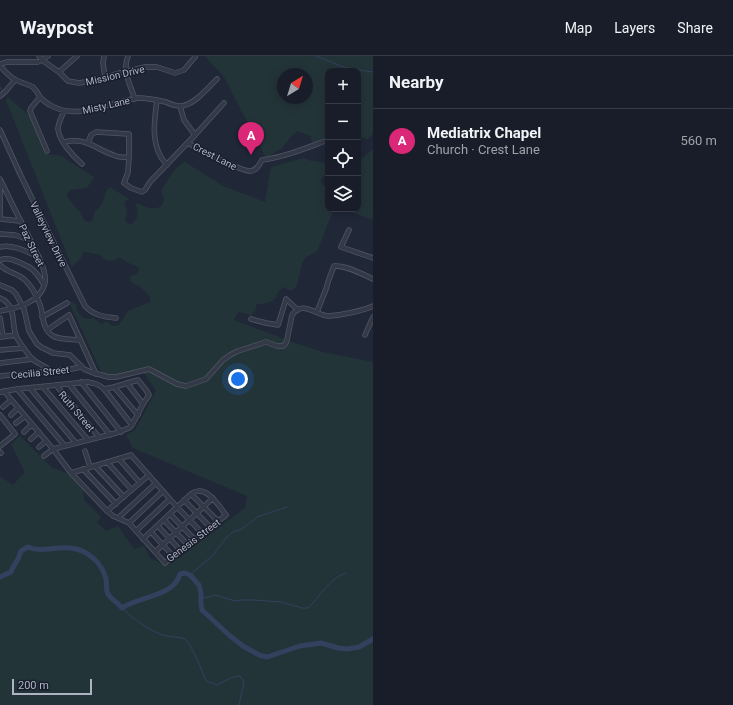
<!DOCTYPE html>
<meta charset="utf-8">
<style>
:root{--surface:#181d29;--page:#252a35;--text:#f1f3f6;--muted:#9fa2a8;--line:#363b46;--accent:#db2777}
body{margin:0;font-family:Roboto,sans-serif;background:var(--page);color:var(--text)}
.controls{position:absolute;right:12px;top:12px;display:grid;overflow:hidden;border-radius:8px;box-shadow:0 2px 10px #0003}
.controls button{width:36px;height:36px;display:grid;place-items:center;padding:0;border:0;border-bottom:1px solid var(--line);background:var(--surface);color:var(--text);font:20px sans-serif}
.compass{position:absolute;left:277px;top:12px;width:36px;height:36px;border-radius:50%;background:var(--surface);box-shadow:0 2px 10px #0003;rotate:38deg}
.scale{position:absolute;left:12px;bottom:10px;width:80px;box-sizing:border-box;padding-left:4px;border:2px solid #aeb3c4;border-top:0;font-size:11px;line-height:14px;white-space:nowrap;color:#aeb3c4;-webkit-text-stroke:3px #191e2c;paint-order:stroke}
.you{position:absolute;left:238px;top:323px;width:14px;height:14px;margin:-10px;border:3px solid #fff;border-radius:50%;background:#1a73e8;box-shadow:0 0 0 6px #1a73e833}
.badge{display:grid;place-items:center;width:26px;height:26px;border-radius:50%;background:var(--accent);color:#fff;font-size:13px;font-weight:700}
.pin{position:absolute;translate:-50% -33px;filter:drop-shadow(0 1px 2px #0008)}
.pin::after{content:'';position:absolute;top:21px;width:14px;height:12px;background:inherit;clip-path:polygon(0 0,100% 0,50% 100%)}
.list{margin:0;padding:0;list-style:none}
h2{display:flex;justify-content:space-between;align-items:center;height:52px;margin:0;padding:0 16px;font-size:17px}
h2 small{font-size:13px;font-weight:400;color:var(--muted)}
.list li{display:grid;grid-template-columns:26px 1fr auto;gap:12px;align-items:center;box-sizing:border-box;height:64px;padding:0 16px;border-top:1px solid var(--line)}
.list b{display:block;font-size:15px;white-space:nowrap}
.list p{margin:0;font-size:13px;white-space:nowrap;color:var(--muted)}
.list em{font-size:13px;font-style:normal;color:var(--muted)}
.icon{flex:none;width:22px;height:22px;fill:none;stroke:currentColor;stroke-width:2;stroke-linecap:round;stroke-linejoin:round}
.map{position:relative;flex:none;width:373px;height:649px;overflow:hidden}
header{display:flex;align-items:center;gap:24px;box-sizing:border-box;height:56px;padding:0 20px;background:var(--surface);border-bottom:1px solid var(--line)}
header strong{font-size:19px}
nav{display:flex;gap:22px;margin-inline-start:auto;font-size:14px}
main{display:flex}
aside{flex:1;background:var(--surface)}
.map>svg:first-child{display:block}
</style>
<header>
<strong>Waypost</strong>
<nav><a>Map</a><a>Layers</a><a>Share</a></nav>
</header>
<main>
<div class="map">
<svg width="373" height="649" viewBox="0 0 373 649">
<rect width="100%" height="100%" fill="#202737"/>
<path fill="#233439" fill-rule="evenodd" d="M205,0H373V78L368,83L362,82L358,79V15H328V77C324,85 320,85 312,87L311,80L297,75L292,79L282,92L266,102L224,21ZM283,18H307V42H283Z
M8,41L32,62L47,98L61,100L94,121L87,132L70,134L67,138V141L79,155L84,164L87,166H89L93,164C94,162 93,160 94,158C95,153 100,152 102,148C105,142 104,136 110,131L129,143L124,146L127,156L125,164L127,167L131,168C140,161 138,158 136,147C146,151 153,155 162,150L164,144L161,135C168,125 174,111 185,106L223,130L265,146L271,111L304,102C313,107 319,103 328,110C328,116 328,118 322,122L321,126L323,130L328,129V153H334L317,195L305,202L302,207L298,225L295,232L291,235L283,231C278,234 278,237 276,241C272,247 264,248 257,248L255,255L251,259L239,256L236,259L234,264L295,287L323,296L373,306V649H0V420L13,429L25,416L11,388L20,380L52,412L67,417L83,433L84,444L101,461L97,466L106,475L118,470L134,493L144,490L150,502L167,510L180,501L245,452L247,440L133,392L126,379L135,374L156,335L143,316L112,321L102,318L69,246L72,245L77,250L76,253C78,257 82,262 86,263C87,263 92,262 93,262C96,263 98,266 101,268L106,266H108C111,271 114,270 119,269L128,255L150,246V241L141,231L131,226L130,220L135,219L139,215L138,211L126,206L119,201L115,204H106L99,198C93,198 89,196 83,196L81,202L72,211L6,44Z
M373,93V162L371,163L343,153H358V105C364,102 367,97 373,93Z"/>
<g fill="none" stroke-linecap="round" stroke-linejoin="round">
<path stroke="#33405e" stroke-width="1" d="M316,0L346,12L373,16
M0,31L3,36
M190,519L213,499L226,482L233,476L242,473L257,461L287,451
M201,543L215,539L235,545L241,544H254L281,546L302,552H308C322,539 328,523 346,517
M122,552C134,563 147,574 163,579C170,582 179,580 185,583C191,587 203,617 206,625L217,629L233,621L240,620L244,626L239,649"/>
<path stroke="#33405e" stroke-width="5" d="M0,521L11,516L12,513L18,503L21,495L28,491C42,497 56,490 71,492C88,494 102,507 106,523C107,527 106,532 107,536C110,543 117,546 122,552C139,540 174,541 180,518L185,517L190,519L199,529L201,537V548L202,554L230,580L243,590L259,599L267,601L300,590L321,587L338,592L347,593L359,591L373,583"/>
<defs>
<path id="minor" d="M39,0L42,4L59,16L68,25L79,27L97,24L120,17L145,11H157L175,17L184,14L195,1
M104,0L103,7L105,21
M128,0C122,14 130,29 135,43
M0,8L7,6H38L48,0
M0,10C5,15 9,21 16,24C21,27 28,28 33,31C36,34 38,37 40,41C43,44 46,47 50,49C79,66 109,45 139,42C148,42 157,44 166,46C170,48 176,50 181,50C194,49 208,32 217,23
M59,16L77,0
M0,40L5,36L15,24
M40,41L31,52L30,55L47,95
M157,44C154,66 150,92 167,109
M180,50L184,64L195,79
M64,55C62,60 58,67 58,73C59,85 73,100 82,108
M0,74L21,120L85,250C93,259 104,261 116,262
M64,86C87,81 95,93 116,100C120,102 124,101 129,101L128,116L124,127L131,132L142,136L145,134L150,126L195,79L224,47
M88,87L91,79L96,76L129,78V101
M188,87C199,93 241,116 251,115C257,114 259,109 262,104C285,101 306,92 328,84
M0,123C9,142 19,162 29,181C34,192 41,203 44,215C45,219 46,223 45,227C40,247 17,252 0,255
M0,125V163
M0,163L20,165
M349,174L341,191L373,202
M0,178L15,179L30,184
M0,191C13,188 27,196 39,201
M0,204C10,200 20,207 29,211C36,215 40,222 44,229
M0,209C7,217 19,217 26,225C31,230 36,239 39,246C44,257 41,273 53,280C60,284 72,283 80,284
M0,229L12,234L16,238L24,253L29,275L37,288L41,291L53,297L70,299L84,313L91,316L108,321H116L149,313L177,328L186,330L206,323L223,304L230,299L238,295L266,286L277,290H283L286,287L287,284L292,259C303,243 316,260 329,260C342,259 362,255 373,250
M0,242C17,249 11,266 16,280C19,286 28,298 32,303C37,307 45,310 51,315
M317,256L326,233L329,223L334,210C346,209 362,218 373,223
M42,261L67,247
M0,262L3,281
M251,263L266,267L278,269L286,243L298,254
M47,274L69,259L96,318
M365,279L373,261
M0,281L16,279
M0,294L24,292
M0,307L33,303
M0,320L71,313L81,311
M81,326L121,376
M127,327L143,348
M69,328L110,379
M56,329L99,381
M43,331L88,384
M114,331L138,359
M30,332L76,387
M17,333L65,390
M4,335L53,393L71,417L107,455L113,460L118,462L129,467L165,507L226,459C218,449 206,427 191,438L143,483
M0,336L17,333L87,326C94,327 99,328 104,333L132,369
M3,351L11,344
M0,359L15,378L0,390
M11,359L18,352
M16,367L25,360
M24,376L32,368
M31,383L39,376
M39,391L46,385
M85,395L90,411
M0,396L1,397
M44,400L53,393L116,377L129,372L132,369L143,348L149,339L146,334L138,324L114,331L104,333
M119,403L140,427
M107,406L132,434
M95,410L124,441
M83,413L116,448
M71,417L131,399L177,451L203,478
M191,438L218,465
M184,444L210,471
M107,455L149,419
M170,458L195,484
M118,462L156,427
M164,464L188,489
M129,467L163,435
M158,470L181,495
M136,475L170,443
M151,476L174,501
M155,496L213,442"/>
</defs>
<use href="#minor" stroke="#515665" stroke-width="5.5"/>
<use href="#minor" stroke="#333947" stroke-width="4"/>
</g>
<g text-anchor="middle" stroke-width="3" stroke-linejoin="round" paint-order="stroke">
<g font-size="10" fill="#aeb3c4" stroke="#191e2c">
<text transform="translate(115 19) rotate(-13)" y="4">Mission Drive</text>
<text transform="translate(106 49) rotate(-13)" y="4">Misty Lane</text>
<text transform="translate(215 100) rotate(27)" y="4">Crest Lane</text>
<text transform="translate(49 178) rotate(64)" y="4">Valleyview Drive</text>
<text transform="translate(32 189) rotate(64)" y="4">Paz Street</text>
<text transform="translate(40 316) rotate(-6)" y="4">Cecilia Street</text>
<text transform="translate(77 355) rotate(50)" y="4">Ruth Street</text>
<text transform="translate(193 484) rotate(-37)" y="4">Genesis Street</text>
</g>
</g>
</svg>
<div class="controls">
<button>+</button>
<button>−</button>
<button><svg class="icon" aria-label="locate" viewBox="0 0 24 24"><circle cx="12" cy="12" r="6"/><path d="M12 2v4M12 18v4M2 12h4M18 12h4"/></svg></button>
<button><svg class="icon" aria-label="layers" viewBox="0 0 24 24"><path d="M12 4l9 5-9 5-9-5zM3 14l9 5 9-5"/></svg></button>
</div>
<svg class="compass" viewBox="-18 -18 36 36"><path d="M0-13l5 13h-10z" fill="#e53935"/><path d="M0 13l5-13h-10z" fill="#9fa2a8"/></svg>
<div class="scale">200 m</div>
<div class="you"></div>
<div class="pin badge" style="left:251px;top:99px">A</div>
</div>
<aside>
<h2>Nearby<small></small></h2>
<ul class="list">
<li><span class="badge">A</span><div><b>Mediatrix Chapel</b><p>Church · Crest Lane</p></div><em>560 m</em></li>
</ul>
</aside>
</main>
